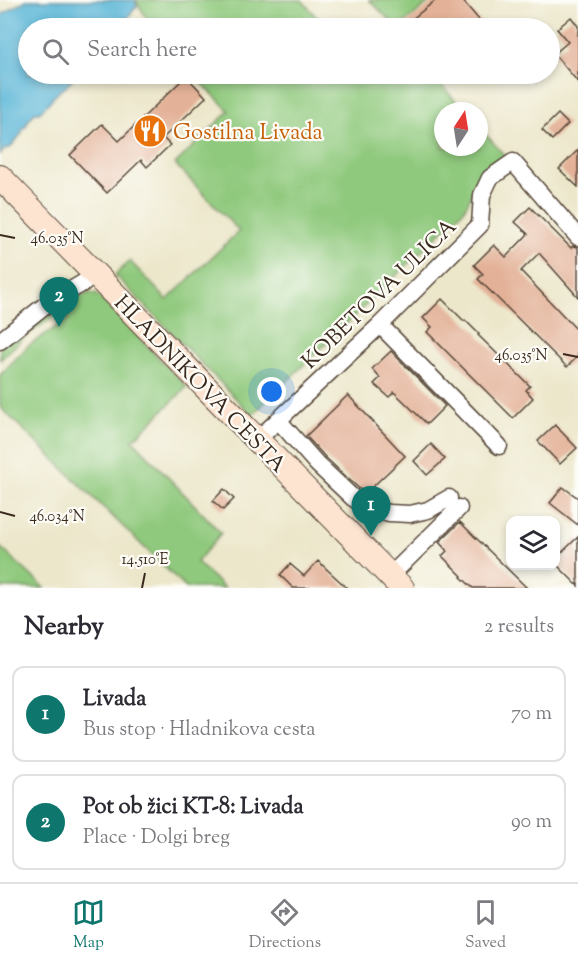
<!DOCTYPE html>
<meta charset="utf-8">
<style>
:root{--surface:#fff;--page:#f7f7f7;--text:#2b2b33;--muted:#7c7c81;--line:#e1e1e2;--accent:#0f766e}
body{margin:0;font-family:"Sorts Mill Goudy",serif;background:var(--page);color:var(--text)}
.controls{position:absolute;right:18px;bottom:18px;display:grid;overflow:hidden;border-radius:12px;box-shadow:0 3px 9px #0003}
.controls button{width:54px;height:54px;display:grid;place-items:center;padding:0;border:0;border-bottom:2px solid var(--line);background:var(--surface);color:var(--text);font:30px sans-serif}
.compass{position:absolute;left:434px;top:102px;width:54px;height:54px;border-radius:50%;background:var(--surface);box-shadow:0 3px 9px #0003;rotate:12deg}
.you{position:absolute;left:272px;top:392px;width:21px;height:21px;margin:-15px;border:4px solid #fff;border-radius:50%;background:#1a73e8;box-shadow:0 0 0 9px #1a73e833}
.badge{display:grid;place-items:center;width:39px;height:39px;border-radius:50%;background:var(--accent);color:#fff;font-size:20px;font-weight:700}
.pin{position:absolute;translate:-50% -50px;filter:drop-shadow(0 2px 3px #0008)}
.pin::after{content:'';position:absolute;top:32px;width:21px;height:18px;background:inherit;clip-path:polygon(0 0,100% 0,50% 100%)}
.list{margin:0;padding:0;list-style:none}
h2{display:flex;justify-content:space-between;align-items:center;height:78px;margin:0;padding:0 24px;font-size:26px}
h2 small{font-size:20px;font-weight:400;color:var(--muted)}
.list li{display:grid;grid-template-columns:39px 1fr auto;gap:18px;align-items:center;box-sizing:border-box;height:96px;margin:0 12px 12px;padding:0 12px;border:2px solid var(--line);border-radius:12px}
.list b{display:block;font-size:22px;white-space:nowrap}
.list p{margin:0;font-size:20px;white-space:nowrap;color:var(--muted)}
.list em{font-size:20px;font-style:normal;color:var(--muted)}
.icon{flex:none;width:33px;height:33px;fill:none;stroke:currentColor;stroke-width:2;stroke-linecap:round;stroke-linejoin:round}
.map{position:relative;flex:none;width:578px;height:588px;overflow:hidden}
.search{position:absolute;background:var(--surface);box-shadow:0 3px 9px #0003;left:18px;right:18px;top:18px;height:66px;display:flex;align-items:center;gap:15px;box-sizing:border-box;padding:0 21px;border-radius:33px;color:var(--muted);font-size:22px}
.sheet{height:294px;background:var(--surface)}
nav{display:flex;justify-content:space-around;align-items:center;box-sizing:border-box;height:84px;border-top:2px solid var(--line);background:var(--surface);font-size:16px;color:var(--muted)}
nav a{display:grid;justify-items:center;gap:3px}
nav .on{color:var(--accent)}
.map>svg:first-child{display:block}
</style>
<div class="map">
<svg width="578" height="588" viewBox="0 0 578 588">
<rect width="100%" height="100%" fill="#fdfcf7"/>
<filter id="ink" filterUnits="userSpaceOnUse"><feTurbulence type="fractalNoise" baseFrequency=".0167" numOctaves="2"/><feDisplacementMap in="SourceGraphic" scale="12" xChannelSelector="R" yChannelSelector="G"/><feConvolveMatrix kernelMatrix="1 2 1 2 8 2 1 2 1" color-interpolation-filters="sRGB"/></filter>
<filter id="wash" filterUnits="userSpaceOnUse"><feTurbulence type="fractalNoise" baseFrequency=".008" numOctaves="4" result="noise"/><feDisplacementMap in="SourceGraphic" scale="24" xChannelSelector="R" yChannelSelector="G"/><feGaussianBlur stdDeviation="1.35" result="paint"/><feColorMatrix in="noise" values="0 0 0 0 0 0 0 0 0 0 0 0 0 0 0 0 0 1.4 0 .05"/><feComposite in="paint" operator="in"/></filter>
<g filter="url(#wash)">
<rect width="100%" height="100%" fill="#ece7cb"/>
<path fill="#8fc97d" stroke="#657a4e" stroke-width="1.5" d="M136,0H302L326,28H152Z
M369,0H432L398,28Z
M193,74H431L465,111H443V147H479V127L507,158L481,175L464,210L252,415L115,275L130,261L167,300L239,231L175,164L229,111Z
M90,293L97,295L187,387L133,440L221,533L197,562L224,588H186L0,407V375L28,346L68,319L66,316L71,311L77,297Z
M57,306L59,307L57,314L23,338L0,360V348Z
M0,547L45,588H0Z"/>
<path fill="#58b5d7" stroke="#4a707a" stroke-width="1.5" d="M26,0H135L137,6L129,16L128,18L123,19L119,28H28V74H76L66,87L59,91L43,109L39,112H35L26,124L27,125L22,130V133L10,148L5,149L0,155V17L4,13Z"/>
<g id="blocks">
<path fill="#e3b197" d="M436,0H462L486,28H401Z
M571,17L578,26V82L554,54L568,42L557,29Z
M186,76L206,97L163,138L170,145L147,167L141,160L107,193L70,155L102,124L119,141Z
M558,114L568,124L552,140L542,130Z
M578,150V187L559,169Z
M530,207L571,248L573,246L578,247V297L539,253L521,271L578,331V356L567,367L478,279L483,274L474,265L494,245L506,257L528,234L515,222Z
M442,299L464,321L465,320L479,334L478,335L530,386L526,390L533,398L513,418L427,332L432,327L423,318Z
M391,351L445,406L427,424L394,392L389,397L374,384L380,378L372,369Z
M348,395L405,456L365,494L326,458L306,436Z
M555,425L577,448L560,464L538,441Z
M431,444L445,459L427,475L414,461Z
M563,487L578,498V525L550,503Z
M224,489L234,499L223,510L213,501Z
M460,522L474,536L527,588H473L461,577L462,576L442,556L447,551L439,542Z
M578,537V586L555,563V559Z
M318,561L347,588H293L280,575L290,564L304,576Z"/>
</g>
</g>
<g filter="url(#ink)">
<use href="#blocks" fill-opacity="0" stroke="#564638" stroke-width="1.5"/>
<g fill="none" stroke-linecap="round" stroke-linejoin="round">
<defs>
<path id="street" d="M380,325L499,446
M0,341L44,306L88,280L94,274
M278,420L317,464L353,498L369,509L389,513L410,514L428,510L449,498
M257,440L380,325L480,225L482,195L490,178L513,162L578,237
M390,576L459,508"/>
<path id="secondary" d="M0,177L402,588"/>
</defs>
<use href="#street" stroke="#564638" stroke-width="19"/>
<use href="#secondary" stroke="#564638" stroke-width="26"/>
<use href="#street" stroke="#fff" stroke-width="16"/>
<use href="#secondary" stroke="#fde4d1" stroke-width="24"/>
</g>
</g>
<path fill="none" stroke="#3b2a1e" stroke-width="2" d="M0,235L15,238M563,354L578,357M0,512L15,516M142,588L145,573"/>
<defs>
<symbol id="restaurant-disc" viewBox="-11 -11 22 22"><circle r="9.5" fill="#e8710a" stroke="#fdfcf7"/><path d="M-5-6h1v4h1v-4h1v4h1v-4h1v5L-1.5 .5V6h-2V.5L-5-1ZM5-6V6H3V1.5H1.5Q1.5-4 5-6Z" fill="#fff"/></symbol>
</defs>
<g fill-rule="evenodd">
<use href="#restaurant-disc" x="131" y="112" width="38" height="38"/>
</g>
<g text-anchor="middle" stroke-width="4.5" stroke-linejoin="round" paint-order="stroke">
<g font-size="22" fill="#c56008" stroke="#fdfcf7" text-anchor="start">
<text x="173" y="139">Gostilna Livada</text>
</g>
<g font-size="22" fill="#3b2a1e" stroke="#fdfcf7">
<text transform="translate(378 293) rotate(-44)" y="8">KOBETOVA ULICA</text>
<text transform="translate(201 383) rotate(46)" y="8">HLADNIKOVA CESTA</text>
</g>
</g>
<g font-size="15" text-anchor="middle" fill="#3b2a1e" stroke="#fdfcf7" stroke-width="4.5" stroke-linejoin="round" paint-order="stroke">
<text x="57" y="243">46.035°N</text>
<text x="521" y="360">46.035°N</text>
<text x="57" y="521">46.034°N</text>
<text x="145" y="564">14.510°E</text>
</g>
</svg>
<div class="controls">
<button><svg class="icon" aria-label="layers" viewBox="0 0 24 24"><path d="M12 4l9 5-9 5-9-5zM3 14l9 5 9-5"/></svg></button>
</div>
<svg class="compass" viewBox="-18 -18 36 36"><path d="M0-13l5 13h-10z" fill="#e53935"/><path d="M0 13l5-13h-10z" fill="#7c7c81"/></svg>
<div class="you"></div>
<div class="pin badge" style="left:371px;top:536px">1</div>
<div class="pin badge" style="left:59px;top:327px">2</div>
<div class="search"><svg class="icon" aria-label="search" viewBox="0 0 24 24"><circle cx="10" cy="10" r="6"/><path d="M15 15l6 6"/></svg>Search here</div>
</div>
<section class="sheet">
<h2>Nearby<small>2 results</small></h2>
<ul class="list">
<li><span class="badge">1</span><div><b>Livada</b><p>Bus stop · Hladnikova cesta</p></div><em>70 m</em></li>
<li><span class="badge">2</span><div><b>Pot ob žici KT-8: Livada</b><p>Place · Dolgi breg</p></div><em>90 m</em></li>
</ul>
</section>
<nav>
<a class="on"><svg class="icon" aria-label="map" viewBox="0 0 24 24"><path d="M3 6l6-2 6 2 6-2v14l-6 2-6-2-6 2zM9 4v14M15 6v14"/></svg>Map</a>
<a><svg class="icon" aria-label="directions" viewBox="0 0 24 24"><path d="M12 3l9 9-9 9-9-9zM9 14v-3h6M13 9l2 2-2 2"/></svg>Directions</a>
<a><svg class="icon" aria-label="saved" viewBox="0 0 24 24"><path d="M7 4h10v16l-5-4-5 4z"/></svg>Saved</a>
</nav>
